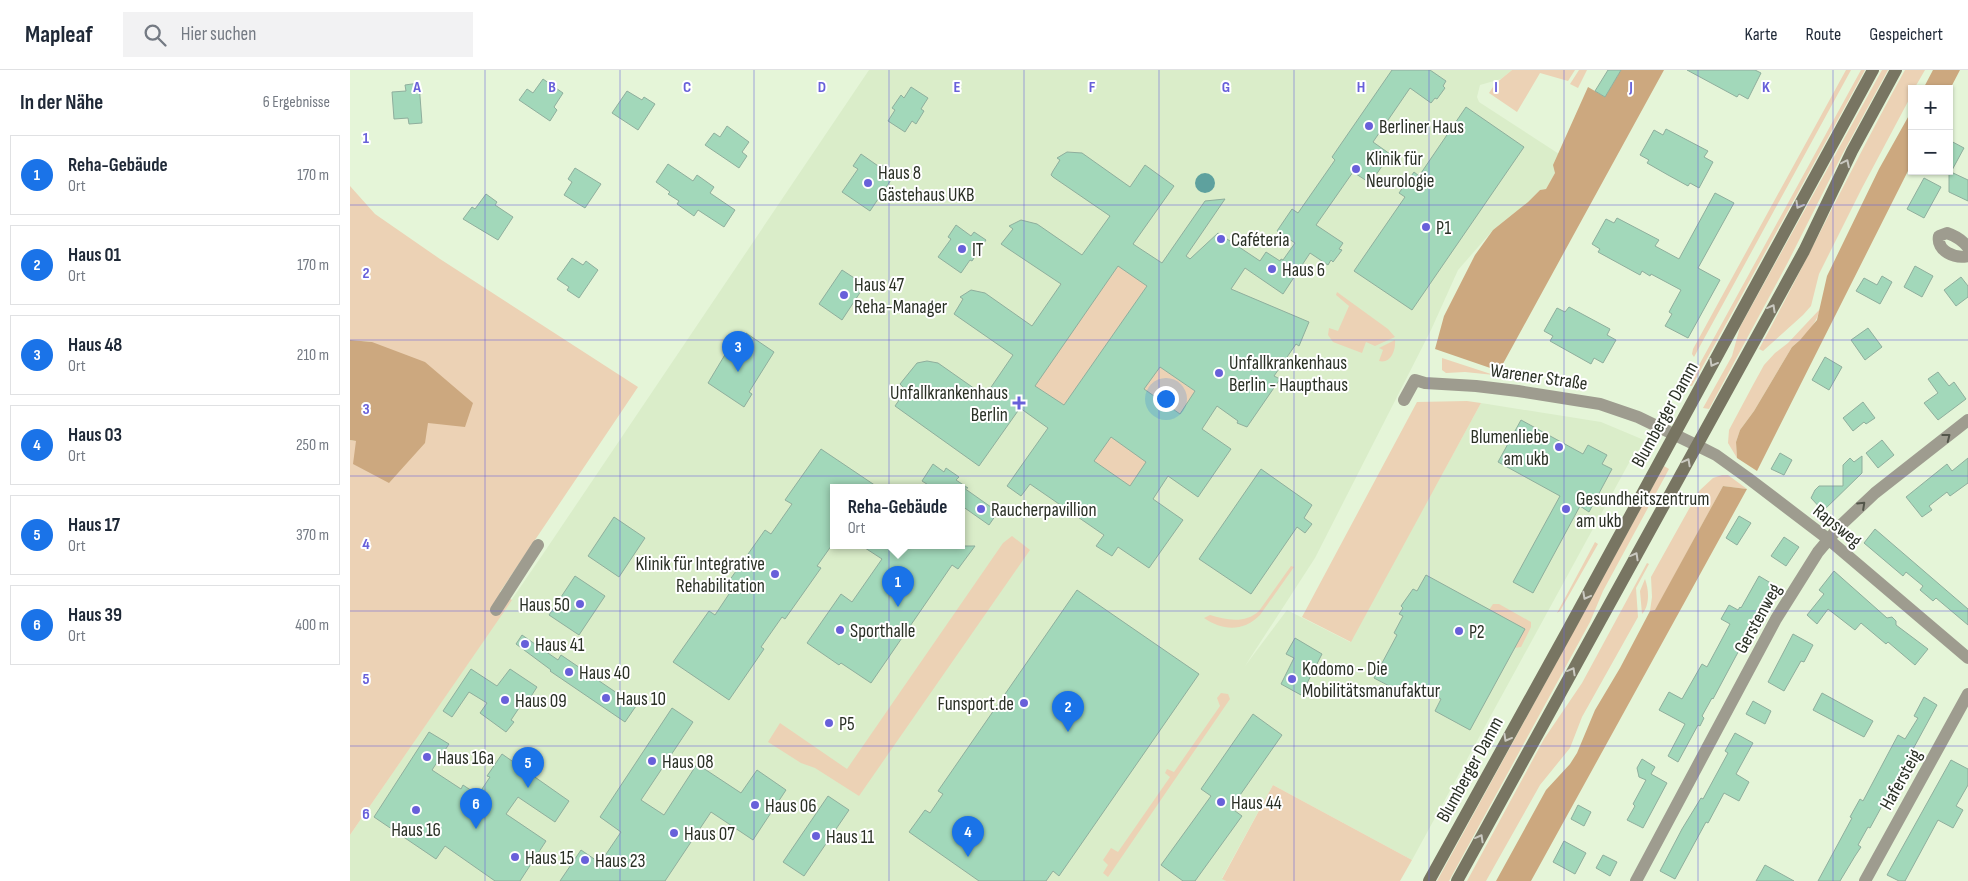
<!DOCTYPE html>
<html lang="de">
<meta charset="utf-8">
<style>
:root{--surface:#fff;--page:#f2f2f3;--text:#1f2937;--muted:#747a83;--line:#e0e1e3;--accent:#1a73e8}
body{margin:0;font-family:"Sofia Sans Condensed",sans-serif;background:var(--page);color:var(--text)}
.controls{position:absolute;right:15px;top:15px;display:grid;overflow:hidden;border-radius:0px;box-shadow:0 1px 4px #0004}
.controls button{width:45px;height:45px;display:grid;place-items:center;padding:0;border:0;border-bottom:1px solid var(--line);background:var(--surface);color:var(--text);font:25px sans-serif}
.you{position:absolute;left:815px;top:328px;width:18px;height:18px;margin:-12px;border:4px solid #fff;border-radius:50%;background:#1a73e8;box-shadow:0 0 0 8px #1a73e833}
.badge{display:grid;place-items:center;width:32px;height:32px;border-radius:50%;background:var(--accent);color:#fff;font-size:16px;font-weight:700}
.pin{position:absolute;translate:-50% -41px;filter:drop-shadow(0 1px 2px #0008)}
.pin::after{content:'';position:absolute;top:26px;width:18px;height:15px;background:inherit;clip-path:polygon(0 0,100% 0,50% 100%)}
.popup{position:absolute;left:480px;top:414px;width:135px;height:65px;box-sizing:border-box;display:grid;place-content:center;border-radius:0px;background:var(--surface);filter:drop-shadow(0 1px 4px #0005);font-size:16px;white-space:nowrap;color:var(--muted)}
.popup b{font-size:19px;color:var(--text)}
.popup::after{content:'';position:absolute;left:50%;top:100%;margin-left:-10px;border:10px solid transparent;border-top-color:var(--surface)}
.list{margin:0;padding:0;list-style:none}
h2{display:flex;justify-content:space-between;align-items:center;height:65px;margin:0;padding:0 20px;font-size:21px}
h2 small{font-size:16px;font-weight:400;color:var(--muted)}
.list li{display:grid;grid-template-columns:32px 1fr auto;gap:15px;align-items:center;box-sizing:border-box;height:80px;margin:0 10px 10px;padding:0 10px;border:1px solid var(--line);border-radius:0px}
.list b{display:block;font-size:19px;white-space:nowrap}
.list p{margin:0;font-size:16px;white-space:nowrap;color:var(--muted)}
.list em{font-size:16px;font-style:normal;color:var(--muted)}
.icon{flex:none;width:28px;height:28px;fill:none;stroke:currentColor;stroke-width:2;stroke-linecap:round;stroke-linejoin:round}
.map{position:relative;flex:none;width:1618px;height:811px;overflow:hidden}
header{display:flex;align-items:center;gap:30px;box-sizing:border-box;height:70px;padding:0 25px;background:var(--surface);border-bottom:1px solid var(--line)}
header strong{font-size:24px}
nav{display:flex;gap:28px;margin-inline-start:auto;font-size:18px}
.search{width:350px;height:45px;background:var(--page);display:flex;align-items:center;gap:12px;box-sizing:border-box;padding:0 18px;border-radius:0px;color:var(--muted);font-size:19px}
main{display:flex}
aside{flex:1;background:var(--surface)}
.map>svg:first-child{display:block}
</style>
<header>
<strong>Mapleaf</strong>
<div class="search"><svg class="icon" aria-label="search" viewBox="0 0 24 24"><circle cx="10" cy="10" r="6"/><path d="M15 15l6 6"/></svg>Hier suchen</div>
<nav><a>Karte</a><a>Route</a><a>Gespeichert</a></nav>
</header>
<main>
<aside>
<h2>In der Nähe<small>6 Ergebnisse</small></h2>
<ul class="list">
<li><span class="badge">1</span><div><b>Reha-Gebäude</b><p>Ort</p></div><em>170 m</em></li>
<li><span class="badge">2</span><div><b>Haus 01</b><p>Ort</p></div><em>170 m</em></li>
<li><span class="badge">3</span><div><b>Haus 48</b><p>Ort</p></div><em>210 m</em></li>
<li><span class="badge">4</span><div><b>Haus 03</b><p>Ort</p></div><em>250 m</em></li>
<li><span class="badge">5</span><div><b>Haus 17</b><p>Ort</p></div><em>370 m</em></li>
<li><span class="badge">6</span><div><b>Haus 39</b><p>Ort</p></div><em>400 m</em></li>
</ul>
</aside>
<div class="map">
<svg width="1618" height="811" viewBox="0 0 1618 811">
<rect width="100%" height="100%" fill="#e5f5d8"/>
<path fill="#daedc9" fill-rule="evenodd" d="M519,0H1162L1151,9L1130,15L1127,27L1129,32L1209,84L1204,95L1205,103L1196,119L1190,120L1178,132L1143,160L1108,200L1081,260L965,488L895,596L937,540L1000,572L1131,333L1251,352L1294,370L1286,386L1280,391L1062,790L923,715L872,808L876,811H0V765L193,484ZM484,418H612V476H484Z"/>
<path fill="#ecd2b5" d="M1162,0H1225L1218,11L1190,3L1167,42L1139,23L1145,14Z
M1229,0H1237L1228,18L1220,14Z
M1496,0H1501L1344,287L1342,284L1343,279Z
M1511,0H1515L1342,316H1340L1343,306Z
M1532,0H1538L1493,83L1437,194L1359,339L1353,338L1382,286L1390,257Z
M1555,0H1575L1564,19H1562V24L1512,118L1469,204L1461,236L1453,245L1413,281L1409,279C1459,187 1504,92 1555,0Z
M0,116L25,144L90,189L288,317L150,522L162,530L0,765V370L6,371L22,272L0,270Z
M770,193L799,213L712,338L710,333L700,326L698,329L683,318Z
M987,222L1038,259L1045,267L1025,276L1016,272L1012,283L983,272L978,265L979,258L988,261L999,236L986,225Z
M1470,239C1466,255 1455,266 1442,277L1404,341L1390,360L1386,372L1387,388L1378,373L1379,360L1403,315L1414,295L1425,283L1438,273Z
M1045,270C1046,280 1041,294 1029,291L1033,280L1029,278Z
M1092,288L1144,305L1115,302L1096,303L1092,300Z
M810,297L850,325L835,347L794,319Z
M1117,331L1131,333L1001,572L952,547L1067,332Z
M761,367L802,395L785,420L742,390Z
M1314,396L1319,399L1253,521L1240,552L1099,811H1087Z
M1372,405H1378L1397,419L1373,416L1305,541H1300L1302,527L1301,507L1349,421L1363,408Z
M662,466L680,480L509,726L465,698L451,693L418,672L430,653L497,699L653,473Z
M1245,472L1248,474L1210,541L1207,543Z
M1297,493L1299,494L1286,518L1288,547L1232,647L1220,678L1190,715L1136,811H1117L1194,669L1232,613Z
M941,496L944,497L910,545C893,562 873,561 854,548L860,545C876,550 895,554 909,541Z
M1295,509C1299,520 1300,535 1292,544L1290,521Z
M1143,534H1149L1181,552V557L1171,577L1164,578L1139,540Z
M871,623L878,624L880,629L758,807L753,803L758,795L753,790L761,778L768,782L820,707L815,703L817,699L824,702L870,636L867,628Z
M923,715L1062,790L1050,811H876L872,809Z"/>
<path fill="#cca87f" d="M1271,0H1314L1149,301L1085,279L1094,246L1125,185L1143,160L1178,132L1190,120L1196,119L1205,103L1203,95L1238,17L1255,27Z
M1583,0H1610L1599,21V19H1573Z
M1562,40V93L1407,401L1387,388L1386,372L1390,360L1404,341L1442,277L1450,270L1467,250L1477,206L1529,99Z
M0,270L22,272L75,292L123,333L115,357L78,353L75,373L39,413L3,394L6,371L0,370Z
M1373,416L1397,419L1181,811H1146L1196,720L1220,694L1227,683L1245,640L1270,598L1300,541L1305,540Z"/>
<path fill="#5ea19e" d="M845 113a10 10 0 1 1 20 0a10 10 0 1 1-20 0Z"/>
<path fill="#a2d8ba" stroke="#8fae9d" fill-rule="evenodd" d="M1042,0H1080L1096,11L1093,16L1095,18L1087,29L1085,28L1081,33L1060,18L1023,72L1040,84L1028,102L1020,113L1003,102L966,155L993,173L989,179L992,180L983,192L981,190L978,195L960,183L933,224L895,198L881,219L959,252L949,276L946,274L924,306L930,309L897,357L887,353L888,351L867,336L852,359L881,379L848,427L818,406L803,429L833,450L799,498L768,477L762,486L746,476L754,465L680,414L671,426L657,416L698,358L670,338L629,396L545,336L556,320L550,314L567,293L577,291L588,293L635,326L663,285L604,244L613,229L610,227L621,220L635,223L682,256L711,214L651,174L663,159L659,156L671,150L687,154L732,185L760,146L703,107L701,105L703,101L710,90L707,88L717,82L732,83L780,117L795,95L824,116L783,174L812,193L855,131L875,129L836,186L840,189L868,163L910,191L916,182L930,191L931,189L933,190L945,173L927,161L942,139L948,143L985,90L982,87ZM768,196L797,216L714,335L685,316ZM810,297L845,321L830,344L794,319ZM761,367L796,392L780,416L744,391Z
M1258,0H1271L1255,27L1245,21Z
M1337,0H1405L1411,3L1398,29L1389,24L1387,27Z
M193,9L213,23L204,37L207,40L200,51L169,30L177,19L183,23Z
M69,13L72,53L59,54L58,48L44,49L42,22L56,21L55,15Z
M561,17L578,28L571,39L574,41L566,54L562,51L555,62L538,51L545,40L542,38L551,25L554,28Z
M277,21L292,30L294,27L305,34L288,60L262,43Z
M1116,37L1174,77L1062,240L1004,201L1055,127L1049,123L1064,102L1069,106Z
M377,56L399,72L392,82L397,86L389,98L355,75L364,63L370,67Z
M1316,59L1358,81L1354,87L1363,92L1349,118L1340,113L1338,116L1318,105L1297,93L1299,90L1290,85L1304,60L1313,65Z
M1599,70L1614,78L1601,102L1618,110V131L1599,122Z
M511,84L531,98L533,95L545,104L520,141L492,122L508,99L503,96Z
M318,94L343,111L347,105L364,117L360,123L385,140L374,157L348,140L344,146L327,134L329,131L318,124L320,122L306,112Z
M225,98L251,114L235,138L214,125L222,112L218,109Z
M1574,108L1591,117L1574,148L1557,139Z
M1365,123L1384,133L1348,198L1370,210L1338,268L1315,256L1322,244L1319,242L1331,220L1301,204L1300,206L1292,201L1290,205L1248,182L1250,179L1242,174L1256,149L1264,153L1267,148L1309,170L1305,176L1329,189Z
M136,124L147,132L145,135L163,147L148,170L113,149L122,137L125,139Z
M606,155L621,166L624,162L636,170L622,191L620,190L611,203L588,187L601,169L598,167Z
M222,188L233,195L236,191L248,200L229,228L217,220L219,217L207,209Z
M1565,196L1583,206L1572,227L1554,217Z
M492,200L515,215L492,250L469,234Z
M1532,206L1542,212L1530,234L1506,221L1514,208L1527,215Z
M1611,207L1618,216V227L1606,236L1594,220Z
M1219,237L1260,259L1257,265L1266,270L1253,293L1244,288L1241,294L1200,271L1203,266L1194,261L1207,238L1215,242Z
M1518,258L1532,277L1515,290L1501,270Z
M396,263L424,282L399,322L402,324L394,337L358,313L376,283L380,285Z
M1475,287L1492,297L1479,320L1462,310Z
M1588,302L1599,316L1604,312L1616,329L1588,350L1574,333L1588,323L1578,309Z
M1513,332L1525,348L1516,354L1514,352L1503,361L1493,348Z
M1171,350L1233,384L1238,375L1257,385L1252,394L1262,399L1239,442L1230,436L1183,523L1163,512L1210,426L1148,392Z
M1532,370L1544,385L1528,398L1516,383Z
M471,379L529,418H484V472L467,496L471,498L435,549L432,547L411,577L414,579L379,630L323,592L359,541L365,545L385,515L379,511L415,460L421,464L442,434L435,430Z
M1430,383L1442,390L1434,405L1421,399Z
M1512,386V403L1473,441L1461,428L1465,420L1469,416H1493V395L1500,388L1504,392Z
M1618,388V413L1600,426L1597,422L1579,436L1582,440L1572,447L1556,427L1597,394L1602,401Z
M583,394L594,402L596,398L609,407L606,410L618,418H614L648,442L639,455L612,436V418H583L572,411Z
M911,399L962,435L954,448L962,454L955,463L947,457L901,524L849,489Z
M1389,446L1401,453L1387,475L1376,468Z
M264,447L295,468L269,507L238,486Z
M1525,459L1618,539V555L1586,528L1583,531L1570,520L1573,516L1556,502L1553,506L1514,473Z
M1434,467L1449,477L1436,496L1421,486Z
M512,476H625L608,499L602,495L521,613L491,593L489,595L457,573L491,524L502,532L532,489Z
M1484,501L1537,548L1542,547L1546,551V555L1578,579L1565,595L1538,572L1536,574L1511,553L1505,560L1478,539L1467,554L1457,545L1474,524L1469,520Z
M1076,505L1175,559L1120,660L1085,641L1091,629L1070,617L1064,629L1024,608L1047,565L1044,563L1053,546L1049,544L1053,538L1051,536L1063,519L1067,521Z
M225,506L255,526L229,565L199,545Z
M1409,506L1424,515L1363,629L1362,628L1352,646L1354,648L1350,656L1348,655L1328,692L1318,686L1335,654L1309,640L1319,622L1332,629L1352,594L1357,597L1380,554L1371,549L1379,535L1388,540L1390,537L1391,538Z
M727,520L849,604L709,806L703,801L696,811H629L559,762L575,740L580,743L593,724L588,721Z
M1443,564L1463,575L1454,592L1451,591L1434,621L1418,612Z
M172,565L208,590L211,585L286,636L275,652L200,601L201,600L166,574Z
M945,568L972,584L951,625L931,614L944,588L936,584Z
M121,599L147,616L160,599L187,617L180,628L177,626L161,650L164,652L156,662L130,643L137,633L119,622L102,647L93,641Z
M1472,623L1523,651L1514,667L1463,640Z
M1574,627L1587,635L1520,758L1518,757L1508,775L1511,777L1505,786L1490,811H1468L1502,748L1500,747L1510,729L1513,731L1548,665L1555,669L1568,648L1564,646Z
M1403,631L1421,641L1415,654L1396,644Z
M322,638L343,652L291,730L314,745L347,694L391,723L407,700L436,720L403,770L361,742L315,811H210L231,780L250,793L271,762L250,747Z
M903,644L932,665L881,738L892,746L845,811H833L811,795L861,726L851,719Z
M79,662L99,674L82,700L111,719L113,715L128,725L140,707L137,706L152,684L219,731L205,752L168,727L156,744L196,771L170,811H145L95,776L86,789L24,747Z
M1385,663L1403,673L1386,704L1399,712L1389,731L1374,723L1358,753L1356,752L1325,809L1310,801L1332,759L1351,728L1353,729L1378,683L1375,681Z
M1292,689L1305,697L1301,704L1317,713L1293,758L1277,750L1285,736L1283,734L1296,710L1289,707L1287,698Z
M1601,690L1618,699V715L1606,736L1613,740L1603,758L1588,750L1555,811H1549L1537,805Z
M478,726L499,740L454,806L433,792Z
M1228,735L1241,742L1234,756L1221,749Z
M1214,771L1236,783L1225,804L1203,792Z
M1253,785L1267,792L1260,806L1246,798Z
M1415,795L1444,811H1406Z"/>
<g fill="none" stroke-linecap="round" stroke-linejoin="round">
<path stroke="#9e9c8f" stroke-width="12" d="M1618,177C1612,170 1606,166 1597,163L1589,166C1586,181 1605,189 1618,186
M1054,330L1065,310L1075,313L1126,316L1168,321L1250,334L1288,347L1346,375L1366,385L1398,408L1478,469L1618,588
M146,540L188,475
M1286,811L1426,549L1468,482L1490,456L1525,423L1618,350
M1515,811L1618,624"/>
<path stroke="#787562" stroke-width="12" d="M1079,811L1219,558L1523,0
M1107,811L1454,181L1502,81L1546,0"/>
</g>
<defs><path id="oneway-chevron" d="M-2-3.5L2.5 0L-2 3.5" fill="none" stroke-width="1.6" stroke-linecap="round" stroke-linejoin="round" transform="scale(1.25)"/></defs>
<g stroke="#c9c8c0">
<use href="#oneway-chevron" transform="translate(1496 93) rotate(-64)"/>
<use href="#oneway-chevron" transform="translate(1449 135) rotate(119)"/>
<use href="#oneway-chevron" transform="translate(1422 238) rotate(-61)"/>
<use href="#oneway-chevron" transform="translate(1363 293) rotate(119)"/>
<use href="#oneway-chevron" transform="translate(1337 392) rotate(-62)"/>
<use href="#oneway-chevron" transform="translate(1285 486) rotate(-61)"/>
<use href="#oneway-chevron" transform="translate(1236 526) rotate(118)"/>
<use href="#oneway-chevron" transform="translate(1222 601) rotate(-61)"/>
<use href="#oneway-chevron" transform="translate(1157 668) rotate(119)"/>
<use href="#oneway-chevron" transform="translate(1130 768) rotate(-61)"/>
</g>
<g stroke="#53564a">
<use href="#oneway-chevron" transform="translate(1597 367) rotate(-38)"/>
<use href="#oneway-chevron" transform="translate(1512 435) rotate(-43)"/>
</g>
<path fill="none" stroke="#6860da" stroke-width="1" stroke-opacity="0.55" d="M135,0V811M270,0V811M404,0V811M539,0V811M674,0V811M809,0V811M944,0V811M1079,0V811M1214,0V811M1348,0V811M1483,0V811M0,135H1618M0,270H1618M0,406H1618M0,541H1618M0,676H1618"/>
<g fill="#6860da" stroke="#fff" stroke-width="2">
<circle cx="1019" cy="56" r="5"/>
<circle cx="1006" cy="99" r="5"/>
<circle cx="518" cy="113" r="5"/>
<circle cx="1076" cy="157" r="5"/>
<circle cx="871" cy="169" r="5"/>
<circle cx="612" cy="179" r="5"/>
<circle cx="922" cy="199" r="5"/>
<circle cx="494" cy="225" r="5"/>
<circle cx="869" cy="303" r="5"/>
<path d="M666.5 325.5h5v5h5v5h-5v5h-5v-5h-5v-5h5z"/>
<circle cx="1209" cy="377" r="5"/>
<circle cx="631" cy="439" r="5"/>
<circle cx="1216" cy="439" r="5"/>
<circle cx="425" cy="504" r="5"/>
<circle cx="230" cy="534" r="5"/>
<circle cx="490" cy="560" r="5"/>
<circle cx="1109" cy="561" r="5"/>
<circle cx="175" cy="574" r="5"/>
<circle cx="219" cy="602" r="5"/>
<circle cx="942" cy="609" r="5"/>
<circle cx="256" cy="628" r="5"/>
<circle cx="155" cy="630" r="5"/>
<circle cx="674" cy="633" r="5"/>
<circle cx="479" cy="653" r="5"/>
<circle cx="77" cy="687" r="5"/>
<circle cx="302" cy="691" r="5"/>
<circle cx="871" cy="732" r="5"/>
<circle cx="405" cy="735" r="5"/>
<circle cx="66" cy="740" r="5"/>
<circle cx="324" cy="763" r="5"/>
<circle cx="466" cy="766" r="5"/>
<circle cx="165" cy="787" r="5"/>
<circle cx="235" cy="790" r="5"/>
</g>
<g text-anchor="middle" stroke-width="4" stroke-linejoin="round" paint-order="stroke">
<g font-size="19" fill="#2a3025" stroke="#fff" text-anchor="start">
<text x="1029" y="63">Berliner Haus</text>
<text x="1016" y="95">Klinik für<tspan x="1016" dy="22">Neurologie</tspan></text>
<text x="528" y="109">Haus 8<tspan x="528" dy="22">Gästehaus UKB</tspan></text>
<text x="1086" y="164">P1</text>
<text x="881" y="176">Caféteria</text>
<text x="622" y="186">IT</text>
<text x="932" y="206">Haus 6</text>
<text x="504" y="221">Haus 47<tspan x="504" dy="22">Reha-Manager</tspan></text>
<text x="879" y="299">Unfallkrankenhaus<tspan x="879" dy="22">Berlin - Haupthaus</tspan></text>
<text x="658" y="329" text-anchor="end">Unfallkrankenhaus<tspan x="658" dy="22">Berlin</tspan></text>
<text x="1199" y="373" text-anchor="end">Blumenliebe<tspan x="1199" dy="22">am ukb</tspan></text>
<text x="1226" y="435">Gesundheitszentrum<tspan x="1226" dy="22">am ukb</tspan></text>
<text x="641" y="446">Raucherpavillion</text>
<text x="415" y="500" text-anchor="end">Klinik für Integrative<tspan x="415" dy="22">Rehabilitation</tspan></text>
<text x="220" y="541" text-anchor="end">Haus 50</text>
<text x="500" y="567">Sporthalle</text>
<text x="1119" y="568">P2</text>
<text x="185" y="581">Haus 41</text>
<text x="952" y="605">Kodomo - Die<tspan x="952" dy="22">Mobilitätsmanufaktur</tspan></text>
<text x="229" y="609">Haus 40</text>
<text x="266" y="635">Haus 10</text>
<text x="165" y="637">Haus 09</text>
<text x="664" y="640" text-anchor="end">Funsport.de</text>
<text x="489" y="660">P5</text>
<text x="87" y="694">Haus 16a</text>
<text x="312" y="698">Haus 08</text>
<text x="881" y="739">Haus 44</text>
<text x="415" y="742">Haus 06</text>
<text x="66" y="766" text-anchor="middle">Haus 16</text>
<text x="334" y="770">Haus 07</text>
<text x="476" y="773">Haus 11</text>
<text x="175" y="794">Haus 15</text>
<text x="245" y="797">Haus 23</text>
</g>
<g font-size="19" fill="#2a3025" stroke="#fff">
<text transform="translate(1189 306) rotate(8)" y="7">Warener Straße</text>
<text transform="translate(1314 344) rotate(-61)" y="7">Blumberger Damm</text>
<text transform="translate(1488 455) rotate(39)" y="7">Rapsweg</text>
<text transform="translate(1407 548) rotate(-61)" y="7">Gerstenweg</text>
<text transform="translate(1119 699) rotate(-61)" y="7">Blumberger Damm</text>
<text transform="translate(1550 709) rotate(-61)" y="7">Hafersteig</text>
</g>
</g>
<g font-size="16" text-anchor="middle" font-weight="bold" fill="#6860da" stroke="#fff" stroke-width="4" stroke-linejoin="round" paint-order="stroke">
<text x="67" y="22">A</text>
<text x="202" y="22">B</text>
<text x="337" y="22">C</text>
<text x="472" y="22">D</text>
<text x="607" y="22">E</text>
<text x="742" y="22">F</text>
<text x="876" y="22">G</text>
<text x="1011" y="22">H</text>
<text x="1146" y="22">I</text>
<text x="1281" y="22">J</text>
<text x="1416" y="22">K</text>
<text x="16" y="73">1</text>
<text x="16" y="208">2</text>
<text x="16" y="344">3</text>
<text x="16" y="479">4</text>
<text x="16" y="614">5</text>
<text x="16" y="749">6</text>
</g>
</svg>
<div class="controls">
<button>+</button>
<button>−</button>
</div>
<div class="you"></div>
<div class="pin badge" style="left:548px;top:537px">1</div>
<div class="popup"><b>Reha-Gebäude</b>Ort</div>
<div class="pin badge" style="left:718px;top:662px">2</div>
<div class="pin badge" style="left:388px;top:302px">3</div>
<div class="pin badge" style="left:618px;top:787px">4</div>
<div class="pin badge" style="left:178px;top:718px">5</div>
<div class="pin badge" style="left:126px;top:759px">6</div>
</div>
</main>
